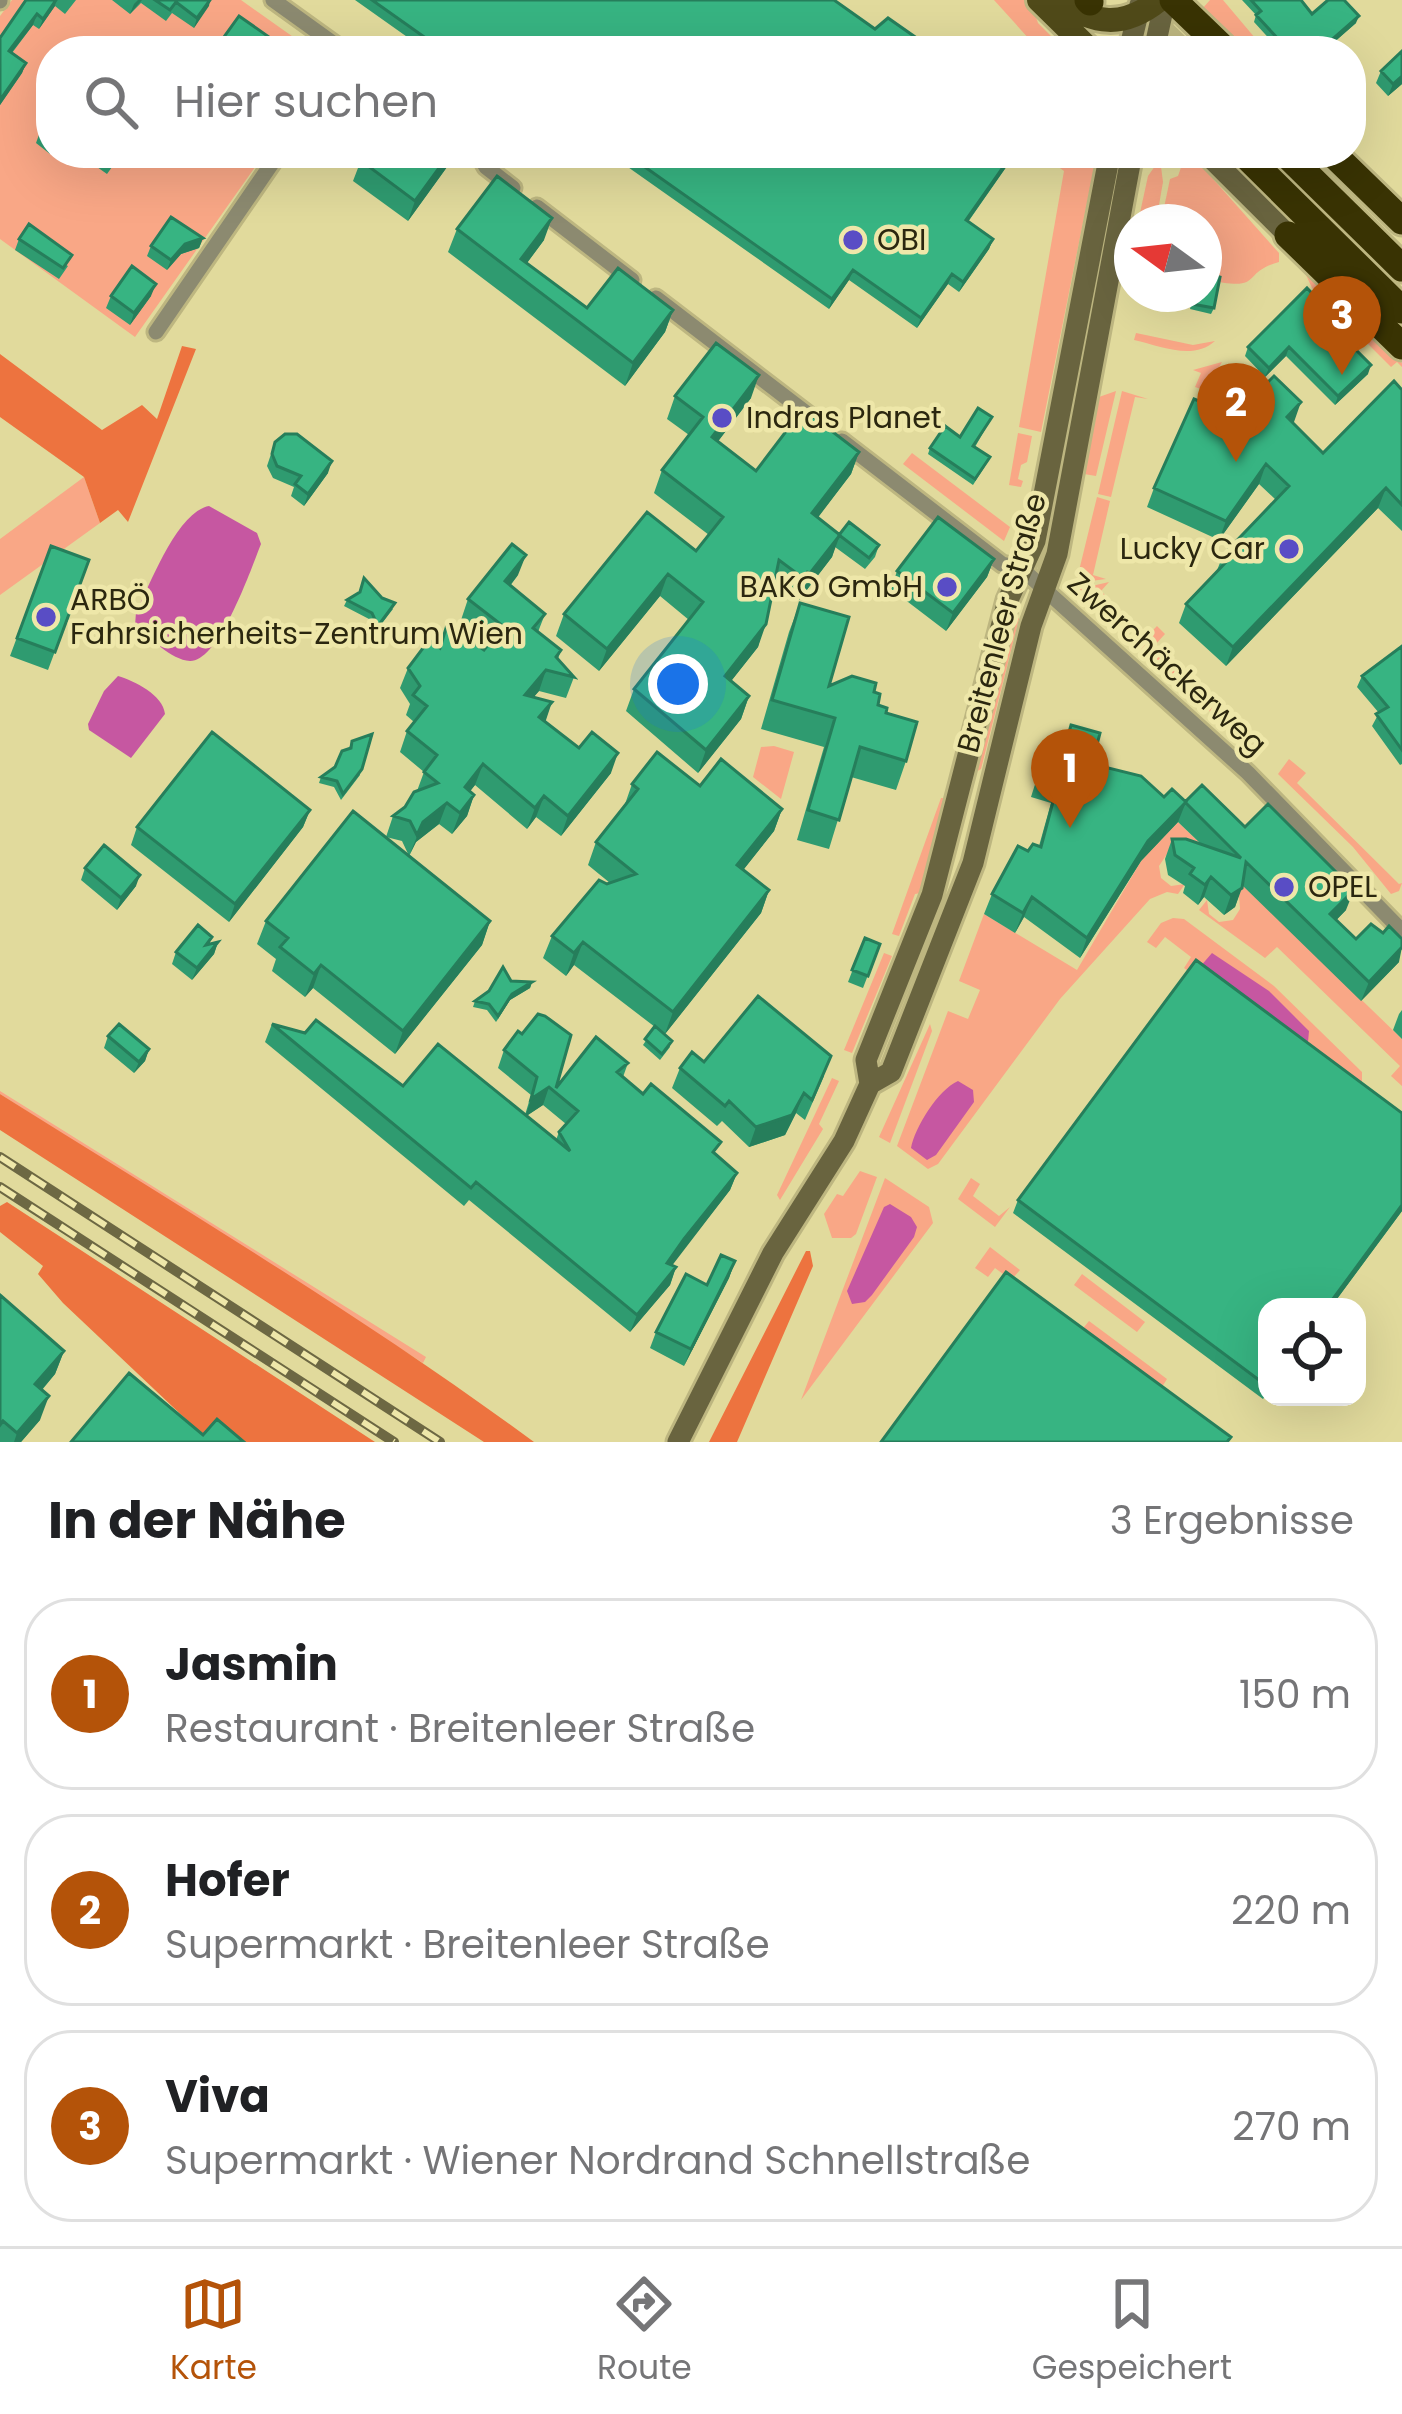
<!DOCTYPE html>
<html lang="de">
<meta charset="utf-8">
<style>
:root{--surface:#fff;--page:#f2f2f2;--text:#202124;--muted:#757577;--line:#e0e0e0;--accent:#b45309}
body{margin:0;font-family:Poppins,sans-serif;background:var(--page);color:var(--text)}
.controls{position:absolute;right:36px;bottom:36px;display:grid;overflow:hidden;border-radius:24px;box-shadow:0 12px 48px #0002}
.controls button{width:108px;height:108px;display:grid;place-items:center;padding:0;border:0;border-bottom:3px solid var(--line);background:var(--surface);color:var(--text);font:60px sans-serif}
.compass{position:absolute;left:1114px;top:204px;width:108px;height:108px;border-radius:50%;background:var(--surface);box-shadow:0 12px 48px #0002;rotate:285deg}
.you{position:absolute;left:678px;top:684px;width:42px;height:42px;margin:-30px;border:9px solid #fff;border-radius:50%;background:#1a73e8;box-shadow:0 0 0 18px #1a73e833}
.badge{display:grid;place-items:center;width:78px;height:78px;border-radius:50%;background:var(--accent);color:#fff;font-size:39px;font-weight:700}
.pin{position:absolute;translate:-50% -99px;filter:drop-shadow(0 3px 6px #0008)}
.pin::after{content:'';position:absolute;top:63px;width:42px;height:36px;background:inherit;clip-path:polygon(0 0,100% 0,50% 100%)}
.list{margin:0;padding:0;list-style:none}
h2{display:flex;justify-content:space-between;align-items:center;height:156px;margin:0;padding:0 48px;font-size:51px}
h2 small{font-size:39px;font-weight:400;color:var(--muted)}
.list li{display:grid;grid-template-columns:78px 1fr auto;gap:36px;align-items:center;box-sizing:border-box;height:192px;margin:0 24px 24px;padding:0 24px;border:3px solid var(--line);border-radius:48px}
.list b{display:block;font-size:45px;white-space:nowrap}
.list p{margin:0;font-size:39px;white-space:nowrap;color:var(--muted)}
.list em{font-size:39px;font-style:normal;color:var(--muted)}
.icon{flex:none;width:66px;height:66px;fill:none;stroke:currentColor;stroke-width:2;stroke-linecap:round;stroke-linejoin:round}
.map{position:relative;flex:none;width:1402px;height:1442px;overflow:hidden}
.search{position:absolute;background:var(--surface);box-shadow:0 12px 48px #0002;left:36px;right:36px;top:36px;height:132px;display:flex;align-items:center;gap:30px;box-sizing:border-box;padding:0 42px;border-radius:48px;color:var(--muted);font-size:45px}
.sheet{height:804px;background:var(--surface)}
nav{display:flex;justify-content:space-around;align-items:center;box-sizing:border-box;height:168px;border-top:3px solid var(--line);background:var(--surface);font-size:33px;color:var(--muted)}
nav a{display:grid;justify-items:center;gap:6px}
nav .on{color:var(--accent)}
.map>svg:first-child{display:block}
</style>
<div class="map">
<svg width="1402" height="1442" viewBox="0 0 1402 1442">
<rect width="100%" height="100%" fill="#e1da9c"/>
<path fill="#f9a786" d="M12,0H241L313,51H51V153H265L135,337L0,239V16Z
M994,0H1025L1033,8L1038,23L1066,51H1040Z
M1210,0H1223L1266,51H1245L1202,9Z
M1055,153H1097L1041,432L1019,427L1064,171L1053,163Z
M1185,156L1198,162L1279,253V262C1238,273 1267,293 1204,279V222H1161L1170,179L1178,176Z
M1160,159L1163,182L1156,222H1138L1148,176Z
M1301,264L1402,363V367L1397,362L1391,367L1312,288Z
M1136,333L1193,345L1215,341C1193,361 1161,346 1134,340Z
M1222,362L1217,371L1225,375L1229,368L1254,398L1219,395L1195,387L1201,373L1193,370Z
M1116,391L1096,476L1084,474L1099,397Z
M1122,391L1148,399L1135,397L1111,497L1098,494Z
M1018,433L1032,436L1027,462L1021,465L1018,479L1023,481L1021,487L1009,485Z
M912,453L1010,527L1004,541L903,464Z
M84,477L100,523L0,595V539Z
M1097,497L1110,501L1093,575L1106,579L1076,583Z
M1109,582L1101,591L1130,620L1120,629L1079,589Z
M1014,613L1019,619L981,769L976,772Z
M1157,626L1165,634L1155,645L1243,733L1237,736L1133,642L1142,631L1147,636Z
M774,746L794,752L781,799L753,777L761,747Z
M1289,759L1306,773L1297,783L1399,884L1402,883L1399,891L1391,894L1353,847L1278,774Z
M941,798H945L921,893L915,894L899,936L892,934Z
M1178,822L1402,1039V1086L1391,1076L1400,1066L1277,947L1265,958L1199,910L1207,900L1209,914L1219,922L1233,920L1240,909L1239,895L1167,854L1159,866L1161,878L1171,886L1185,884L1178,894L1167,892L1150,899L1060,999L938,1164L928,1169L897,1146L948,1011L968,1019L980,990L959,981L984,914L1077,970L1141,861Z
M1173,918L1184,919L1274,986L1362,1072V1085L1191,973L1184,968L1191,957L1165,937L1156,948L1147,942L1161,923Z
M884,953L892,956L852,1053L844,1050Z
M930,1024L932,1031L890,1143L879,1137Z
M832,1078L839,1081L819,1124L823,1129L780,1200L777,1195Z
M0,1091L426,1357L423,1363L0,1094Z
M860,1171L877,1177L856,1234L851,1238H832L824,1214L837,1194L843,1196Z
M885,1178L929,1207L933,1223L801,1400Z
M971,1178L980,1184L973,1196L999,1216L1010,1207L995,1227L958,1199Z
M990,1247L1020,1270L1011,1280L995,1268L988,1277L975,1268Z
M1082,1274L1145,1322L1137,1332L1074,1285Z
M1089,1321L1167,1379L1160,1390L1080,1332Z"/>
<path fill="#ed733f" d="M182,346L196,349L128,522L118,510L100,523L84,477L0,417V354L102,430L142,405L157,419Z
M0,1094C180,1207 363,1316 534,1442H484L0,1130Z
M7,1202L375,1442H210L63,1303L38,1274L43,1266L0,1232V1206Z
M806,1251H810L813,1266L737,1442H709Z"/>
<path fill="#c657a1" d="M209,506L257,533L261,544C251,569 219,662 190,661C171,660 150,637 135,626L136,612C151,583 177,512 209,506Z
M118,676C135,681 163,695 165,714L131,758L89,730L88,724L104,691Z
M1212,953L1269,991L1309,1031L1308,1042L1304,1045L1199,968Z
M958,1081L973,1090L974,1102L936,1155L927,1160L911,1148C915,1127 938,1090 958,1081Z
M890,1204L911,1217L917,1227L914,1237L872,1295L865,1302L852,1304L847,1291L884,1207Z"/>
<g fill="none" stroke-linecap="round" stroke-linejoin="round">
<path stroke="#bdb680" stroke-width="27" stroke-dasharray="27 14" stroke-linecap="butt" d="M1129,0L1181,51"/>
<defs>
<path id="minor" d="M273,0L344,51
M0,1V0
M478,153L486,167L513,188
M537,207L632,280
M656,298L818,422
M156,332L279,153
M842,441L1002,564L1022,569L1248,773L1402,931"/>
<path id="secondary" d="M1129,51L1140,5
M1154,51L1165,0
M1206,153L1288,235
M870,1084L891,1072L973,863L1031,626L1057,554L1132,153
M678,1442L773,1253L844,1141L870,1084L866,1060L932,895L1008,600L1035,541L1110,153"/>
<path id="primary" d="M1039,0L1091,51
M1058,0C1094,24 1123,29 1159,0"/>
<path id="motorway" d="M1088,0L1090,2
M1173,0L1226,51
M1243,153L1402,310
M1285,153L1402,268
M1332,153L1402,221
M1288,235L1402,346"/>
</defs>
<use href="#minor" stroke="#bdb680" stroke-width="21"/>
<use href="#secondary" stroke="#bdb680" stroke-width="27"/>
<use href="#primary" stroke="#bdb680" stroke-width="30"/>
<use href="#motorway" stroke="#bdb680" stroke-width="33"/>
<use href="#minor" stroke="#8c8a70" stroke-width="15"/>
<use href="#secondary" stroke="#69643f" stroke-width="21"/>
<use href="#primary" stroke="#504a19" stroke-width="24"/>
<use href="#motorway" stroke="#393303" stroke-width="27"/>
<defs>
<path id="rail" d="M0,1157L440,1442
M0,1187L394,1442"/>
</defs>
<use href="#rail" stroke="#6d6843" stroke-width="10"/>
<use href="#rail" stroke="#eee7a9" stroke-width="6" stroke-dasharray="18" stroke-linecap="butt"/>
</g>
<path fill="#2f9b70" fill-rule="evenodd" d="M26,0H76L65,14L55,6L39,29L33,25L12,53L26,63L22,73L0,105V38Z
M112,0H211L194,28L172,13L166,21L141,3L130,14Z
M355,0H834L875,29L928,46L927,51H427Z
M1242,0H1301L1312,14L1356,23L1324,51H1270L1275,45L1254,22L1256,15Z
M1381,71L1402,84L1388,96L1376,83Z
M51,117L50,154L36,143L40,132Z
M90,153H122L107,174L87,160Z
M336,153H452L447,167L408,221L353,181L358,168Z
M608,153H1013L1009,163L968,222L993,239L989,249L959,292L948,284L917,328L849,280L829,309Z
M457,229L544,240L527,263L587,308L673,310L665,332L625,386L448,252Z
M203,238L199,248L181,254L167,270L147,256L151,246Z
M19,239L68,266L59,279L15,250Z
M1194,294L1214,308L1211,314L1190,309Z
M111,296H151L130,325L106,308Z
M1329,311L1326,319L1368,374L1335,405L1286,356L1265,377L1245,356L1248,347Z
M1402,390V531L1378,508L1226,666L1179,623L1186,604L1216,573L1223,555L1276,500L1259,484L1219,540L1147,507L1154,488L1204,403L1256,394L1293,423L1323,453Z
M675,396L751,398L718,441L756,471L859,452L851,474L817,518L839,535L879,545L875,557L865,569L835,547L832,557L799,600L800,593L795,600L774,585L758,647L731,681L749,696L741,719L698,773L626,711L634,689L689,620L660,596L599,671L556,636L564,614L696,551L709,535L654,493L662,470L689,435L667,419Z
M992,417L975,447L987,463L973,485L928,454L930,448L960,437Z
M275,442L328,473L304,506L291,496L294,487L273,478L267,466Z
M51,546L89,560L48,670L10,656Z
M994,559L987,577L946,631L891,589L897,571Z
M518,575L510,586L545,614L538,632L561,650L558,659L574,677L566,698L539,691L533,697L545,721L611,773L561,836L536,817L527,829L475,785L470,791L474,795L467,816L452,834L439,824L416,842L409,856L402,841L386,837L393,816L405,807L417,791L424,772L400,752L407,731L414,722L406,715L410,704L400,688L408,668L439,647L447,625L484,650L490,643L461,620L468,599Z
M347,600L393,609L376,631L369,619L344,606Z
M800,603L829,686L874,692L878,705L886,713L906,761L896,790L851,777L829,849L797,840L824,747L761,729L789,632Z
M1402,646V764L1400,765L1372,726L1379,713L1357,687L1362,676Z
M1071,725L1092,764L1164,797L1185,802L1245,827L1346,910L1336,920L1356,939L1399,962L1361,1001L1242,885L1235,907L1224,915L1204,897L1198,905L1183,893L1185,886L1168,875L1165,859L1172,839L1201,844L1178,822L1141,861L1080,958L1024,917L1015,933L984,914L992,894L1028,851L1039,846L1051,803L1031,797L1045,753L1060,757Z
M352,741L360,775L341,800L334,787L319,783L321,777L335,767L349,748Z
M632,784L700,786L782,809L774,831L743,870L769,890L761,913L665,1034L670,1047L660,1060L643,1045L655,1027L574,965L566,976L543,958L552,936L610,883L588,865L596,842L624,807Z
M310,810L303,827L229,922L131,845L137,827Z
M85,868L136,886L117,910L81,880Z
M266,921H490L482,945L395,1054L313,988L305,997L272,971L276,959L257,944Z
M212,937L209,944L218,942L214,954L192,980L172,964L176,952Z
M865,938L880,944L863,988L848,982Z
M511,981L532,982L530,988L510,1000L496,1022L487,1010L473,1007L475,1001Z
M1402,1010V1039L1393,1030L1399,1014Z
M272,1024L403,1086L525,1115L531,1095L498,1068L504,1050L556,1088L628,1063L623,1077L737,1173L730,1190L671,1265L676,1267L670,1285L630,1332L469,1200L464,1206L265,1042ZM543,1105L566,1124L559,1132L556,1140L526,1116Z
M108,1036L149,1049L145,1061L134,1073L104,1048Z
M704,1062L824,1076L805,1120L796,1113L785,1135L749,1147L722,1121L717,1126L672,1088L680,1068Z
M1018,1200L1402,1211L1331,1307H1267V1394L1263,1399L1013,1213Z
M735,1261L729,1278L684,1366L650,1348L656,1332Z
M0,1295L64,1351L55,1374L42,1390L40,1420L21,1442H0Z"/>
<path fill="#267e5b" d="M56,0L55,6L39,29L43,19Z
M138,0H142L130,14L134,4Z
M210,0L209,6L194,28L197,18Z
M37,14L33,25L5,61L9,51Z
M1359,16L1356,23L1324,51H1319Z
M26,63L22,73L0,105V100Z
M1402,76V84L1388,96L1393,84Z
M450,153H452L447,167L408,221L415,201Z
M1013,153L1009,163L962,230L966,220Z
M552,218L544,240L518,275L521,259Z
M203,238L199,248L181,254L167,270L171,260L185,244Z
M993,239L989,249L959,292L963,282Z
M853,270L849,280L829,309L832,299Z
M952,274L948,284L917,328L921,318Z
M156,284L151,296L130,325L134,313Z
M673,310L665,332L625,386L633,363Z
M1289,347L1286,356L1265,377L1269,368Z
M1371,365L1368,374L1335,405L1338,396Z
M759,375L751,398L704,460L712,437Z
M1301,402L1294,422L1280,436L1287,417Z
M859,452L851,474L804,536L812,513Z
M332,461L328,473L304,506L308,494Z
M1266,464L1259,484L1219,540L1226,521Z
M1386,488L1378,508L1226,666L1233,647Z
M840,535L832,557L799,600L807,577Z
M526,555L518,575L497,602L505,581Z
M994,559L987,577L946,631L953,613Z
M808,571L800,593L795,600L803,578Z
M668,574L660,596L599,671L607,649Z
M766,624L758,647L717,699L725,676Z
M546,670L539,691L518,716L525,695Z
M749,696L741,719L698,773L706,750Z
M552,702L545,723L539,717Z
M618,753L611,773L561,836L568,816Z
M483,764L475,785L457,808L465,787Z
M474,795L467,816L452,834L460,813Z
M544,796L536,817L527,829L535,808Z
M1186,802L1178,822L1141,861L1080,958L1087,938L1148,841Z
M447,803L439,824L416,842L409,856L423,822Z
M782,809L774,831L729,888L737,865Z
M310,810L303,827L229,922L235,904Z
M140,875L136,886L117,910L121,898Z
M1211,877L1204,897L1198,905L1205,885Z
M1242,888L1235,907L1224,915L1231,895Z
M769,890L761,913L665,1034L673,1012Z
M1354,890L1346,910L1323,934L1330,914Z
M1032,897L1024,917L1015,933L1023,913Z
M490,921L482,945L395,1054L403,1031Z
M218,942L214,954L192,980L197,968Z
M583,942L574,965L566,976L574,953Z
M1402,947L1399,962L1361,1001L1369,982Z
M321,965L313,988L305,997L314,974Z
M532,982L530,988L510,1000L496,1022L512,994Z
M149,1049L145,1061L134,1073L139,1062Z
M549,1087L543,1105L525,1117L531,1099Z
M804,1093L796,1113L785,1135L749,1147L756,1127Z
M737,1173L730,1190L661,1280L667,1263L684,1239Z
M1402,1205V1211L1331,1307H1327Z
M735,1261L729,1278L684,1366L691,1349Z
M676,1267L670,1285L630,1332L637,1315Z
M64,1351L55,1374L26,1408L35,1384Z
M49,1396L40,1420L21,1442H14L17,1433Z"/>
<path fill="#37b482" stroke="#267e5b" stroke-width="3" d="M26,0H56L43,19L37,14L9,51L26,63L0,100V38Z
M155,0H210L197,18L176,2L170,10Z
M372,0H834L875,29L888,18L928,46L925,51H444Z
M1251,0H1301L1312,14L1328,0H1344L1359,16L1319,51H1272L1271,49L1280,41L1256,15L1261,11Z
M239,16L269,37L259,51H229L219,44Z
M1402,51V76L1393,84L1381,71Z
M51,117V139L40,132Z
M95,153H119L111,164Z
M365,153H450L415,201L360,160Z
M625,153H1013L966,220L993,239L963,282L952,274L921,318L853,270L832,299Z
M497,176L552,218L521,259L587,308L618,268L673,310L633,363L457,229Z
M171,217L203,238L185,244L171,260L151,246Z
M29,224L72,255L63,268L19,239Z
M132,266L156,284L134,313L111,296Z
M1204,273L1220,277L1214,308L1192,304L1195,294H1204Z
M1307,288L1329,311L1323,317L1371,365L1338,396L1289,347L1269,368L1248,347Z
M716,343L759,375L712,437L756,471L803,409L859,452L812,513L840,535L807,577L808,571L803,578L779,560L766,624L725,676L749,696L706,750L634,689L703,602L668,574L607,649L564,614L647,512L696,551L723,517L662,470L703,417L675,396Z
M1274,376L1301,402L1287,417L1323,453L1394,381L1402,390V505L1386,488L1233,647L1186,604L1228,560L1223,555L1289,486L1266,464L1226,521L1154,488L1194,399L1204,403L1216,377L1256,394Z
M978,408L992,417L973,446L990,457L975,479L930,448L945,426L960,437Z
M285,434H297L332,461L308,494L295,484L301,476L277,466L272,454L275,442Z
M938,517L994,559L953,613L897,571Z
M849,522L879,545L869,558L839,535Z
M512,544L526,555L505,581L545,614L533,628L561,650L556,657L574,677L546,670L525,695L552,702L539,717L579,748L592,732L618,753L568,816L544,796L535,808L483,764L465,787L474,795L460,813L447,803L423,822L417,835L410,821L393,816L405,807L414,792L438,783L424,772L437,755L407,731L427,706L413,695L420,686L408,668L429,640L440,648L447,625L484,650L503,626L468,599Z
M51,546L89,560L55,652L17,638Z
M364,578L382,598L395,603L378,626L372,613L347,600L360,592Z
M800,603L849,617L829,686L852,676L876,683L874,692L880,694L878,705L887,708L886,713L917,722L906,761L860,747L839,820L808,810L835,718L772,700Z
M1402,646V750L1376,714L1388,707L1362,676Z
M1071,725L1100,733L1092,764L1141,776L1164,797L1172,789L1186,802L1148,841L1087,938L1032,897L1023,913L992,894L1018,846L1028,851L1033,844L1041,847L1058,783L1039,777L1045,753L1062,758Z
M212,732L310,810L235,904L137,827Z
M372,734L362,769L343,794L337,781L321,777L335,767L342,751L351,748L352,741Z
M657,752L700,786L721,759L782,809L737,865L769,890L673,1012L583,942L574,953L552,936L599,880L607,884L636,874L596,842L638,789L632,784Z
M1202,785L1245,827L1268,804L1354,890L1330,914L1356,939L1371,924L1383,933L1389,926L1402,939V947L1369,982L1246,862L1242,888L1231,895L1211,877L1205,885L1190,874L1194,868L1175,855L1172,839H1186L1241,858L1185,802Z
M353,811L490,921L403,1031L321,965L314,974L280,947L288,938L266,921Z
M104,845L140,875L121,898L85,868Z
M198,925L212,937L206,945L218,942L197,968L176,952Z
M865,938L880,944L868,976L852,970Z
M1196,960L1402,1113V1205L1327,1307H1267V1386L1018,1200Z
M503,967L511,981L532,982L512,994L498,1016L489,1004L475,1001L489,991Z
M758,996L831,1056L812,1100L804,1093L792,1115L756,1127L729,1101L725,1106L680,1068L692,1052L704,1062Z
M538,1014L545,1016L571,1035L556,1088L596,1037L628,1063L617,1072L643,1094L651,1084L721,1142L713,1152L737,1173L684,1239L667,1263L676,1267L637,1315L476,1182L471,1188L272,1024L305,1033L316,1020L403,1086L438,1044L570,1151L559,1132L578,1111L549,1087L531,1099L537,1077L504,1050L518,1031L522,1034Z
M119,1024L149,1049L139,1062L108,1036Z
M655,1026L672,1041L662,1054L645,1039Z
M721,1255L735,1261L691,1349L656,1332L686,1274L707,1285Z
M1006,1272L1231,1437L1227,1442H881Z
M0,1295L64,1351L35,1384L49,1396L17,1433L3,1421L0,1425Z
M129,1373L203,1435L217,1419L244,1442H71Z"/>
<g fill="#594dc5" stroke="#eee7a9" stroke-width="4.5">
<circle cx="853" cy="240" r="12"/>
<circle cx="722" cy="418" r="12"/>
<circle cx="1289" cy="549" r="12"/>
<circle cx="947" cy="587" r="12"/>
<circle cx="46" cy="617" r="12"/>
<circle cx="1284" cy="887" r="12"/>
</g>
<g text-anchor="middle" stroke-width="9" stroke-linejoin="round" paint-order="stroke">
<g font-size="30" fill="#2b270f" stroke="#eee7a9" text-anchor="start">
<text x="877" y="250">OBI</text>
<text x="746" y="428">Indras Planet</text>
<text x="1265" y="559" text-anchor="end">Lucky Car</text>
<text x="923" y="597" text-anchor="end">BAKO GmbH</text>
<text x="70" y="610">ARBÖ<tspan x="70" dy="34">Fahrsicherheits-Zentrum Wien</tspan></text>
<text x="1308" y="897">OPEL</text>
</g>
<g font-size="30" fill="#2b270f" stroke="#eee7a9">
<text transform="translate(1002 623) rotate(-75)" y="10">Breitenleer Straße</text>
<text transform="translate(1167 664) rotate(42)" y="10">Zwerchäckerweg</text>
</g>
</g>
</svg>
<div class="controls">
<button><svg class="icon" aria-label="locate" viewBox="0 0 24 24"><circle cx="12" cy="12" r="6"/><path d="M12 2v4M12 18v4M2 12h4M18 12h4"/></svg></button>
</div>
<svg class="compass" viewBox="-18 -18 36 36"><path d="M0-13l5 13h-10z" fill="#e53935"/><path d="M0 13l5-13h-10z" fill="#757577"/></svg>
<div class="you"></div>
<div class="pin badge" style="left:1070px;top:828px">1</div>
<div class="pin badge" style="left:1236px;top:462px">2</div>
<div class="pin badge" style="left:1342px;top:375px">3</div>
<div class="search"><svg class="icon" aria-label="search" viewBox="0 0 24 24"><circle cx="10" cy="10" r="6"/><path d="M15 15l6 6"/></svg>Hier suchen</div>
</div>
<section class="sheet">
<h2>In der Nähe<small>3 Ergebnisse</small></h2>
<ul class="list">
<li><span class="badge">1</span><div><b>Jasmin</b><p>Restaurant · Breitenleer Straße</p></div><em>150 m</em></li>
<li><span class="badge">2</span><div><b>Hofer</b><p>Supermarkt · Breitenleer Straße</p></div><em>220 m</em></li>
<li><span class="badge">3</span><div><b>Viva</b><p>Supermarkt · Wiener Nordrand Schnellstraße</p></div><em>270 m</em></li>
</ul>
</section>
<nav>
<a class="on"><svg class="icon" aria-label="map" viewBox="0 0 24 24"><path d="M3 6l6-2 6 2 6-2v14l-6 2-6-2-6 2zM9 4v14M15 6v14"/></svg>Karte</a>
<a><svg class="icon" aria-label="directions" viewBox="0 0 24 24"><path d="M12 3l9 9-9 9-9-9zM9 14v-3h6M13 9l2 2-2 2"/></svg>Route</a>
<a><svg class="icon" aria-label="saved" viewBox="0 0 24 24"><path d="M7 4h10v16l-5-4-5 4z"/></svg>Gespeichert</a>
</nav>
